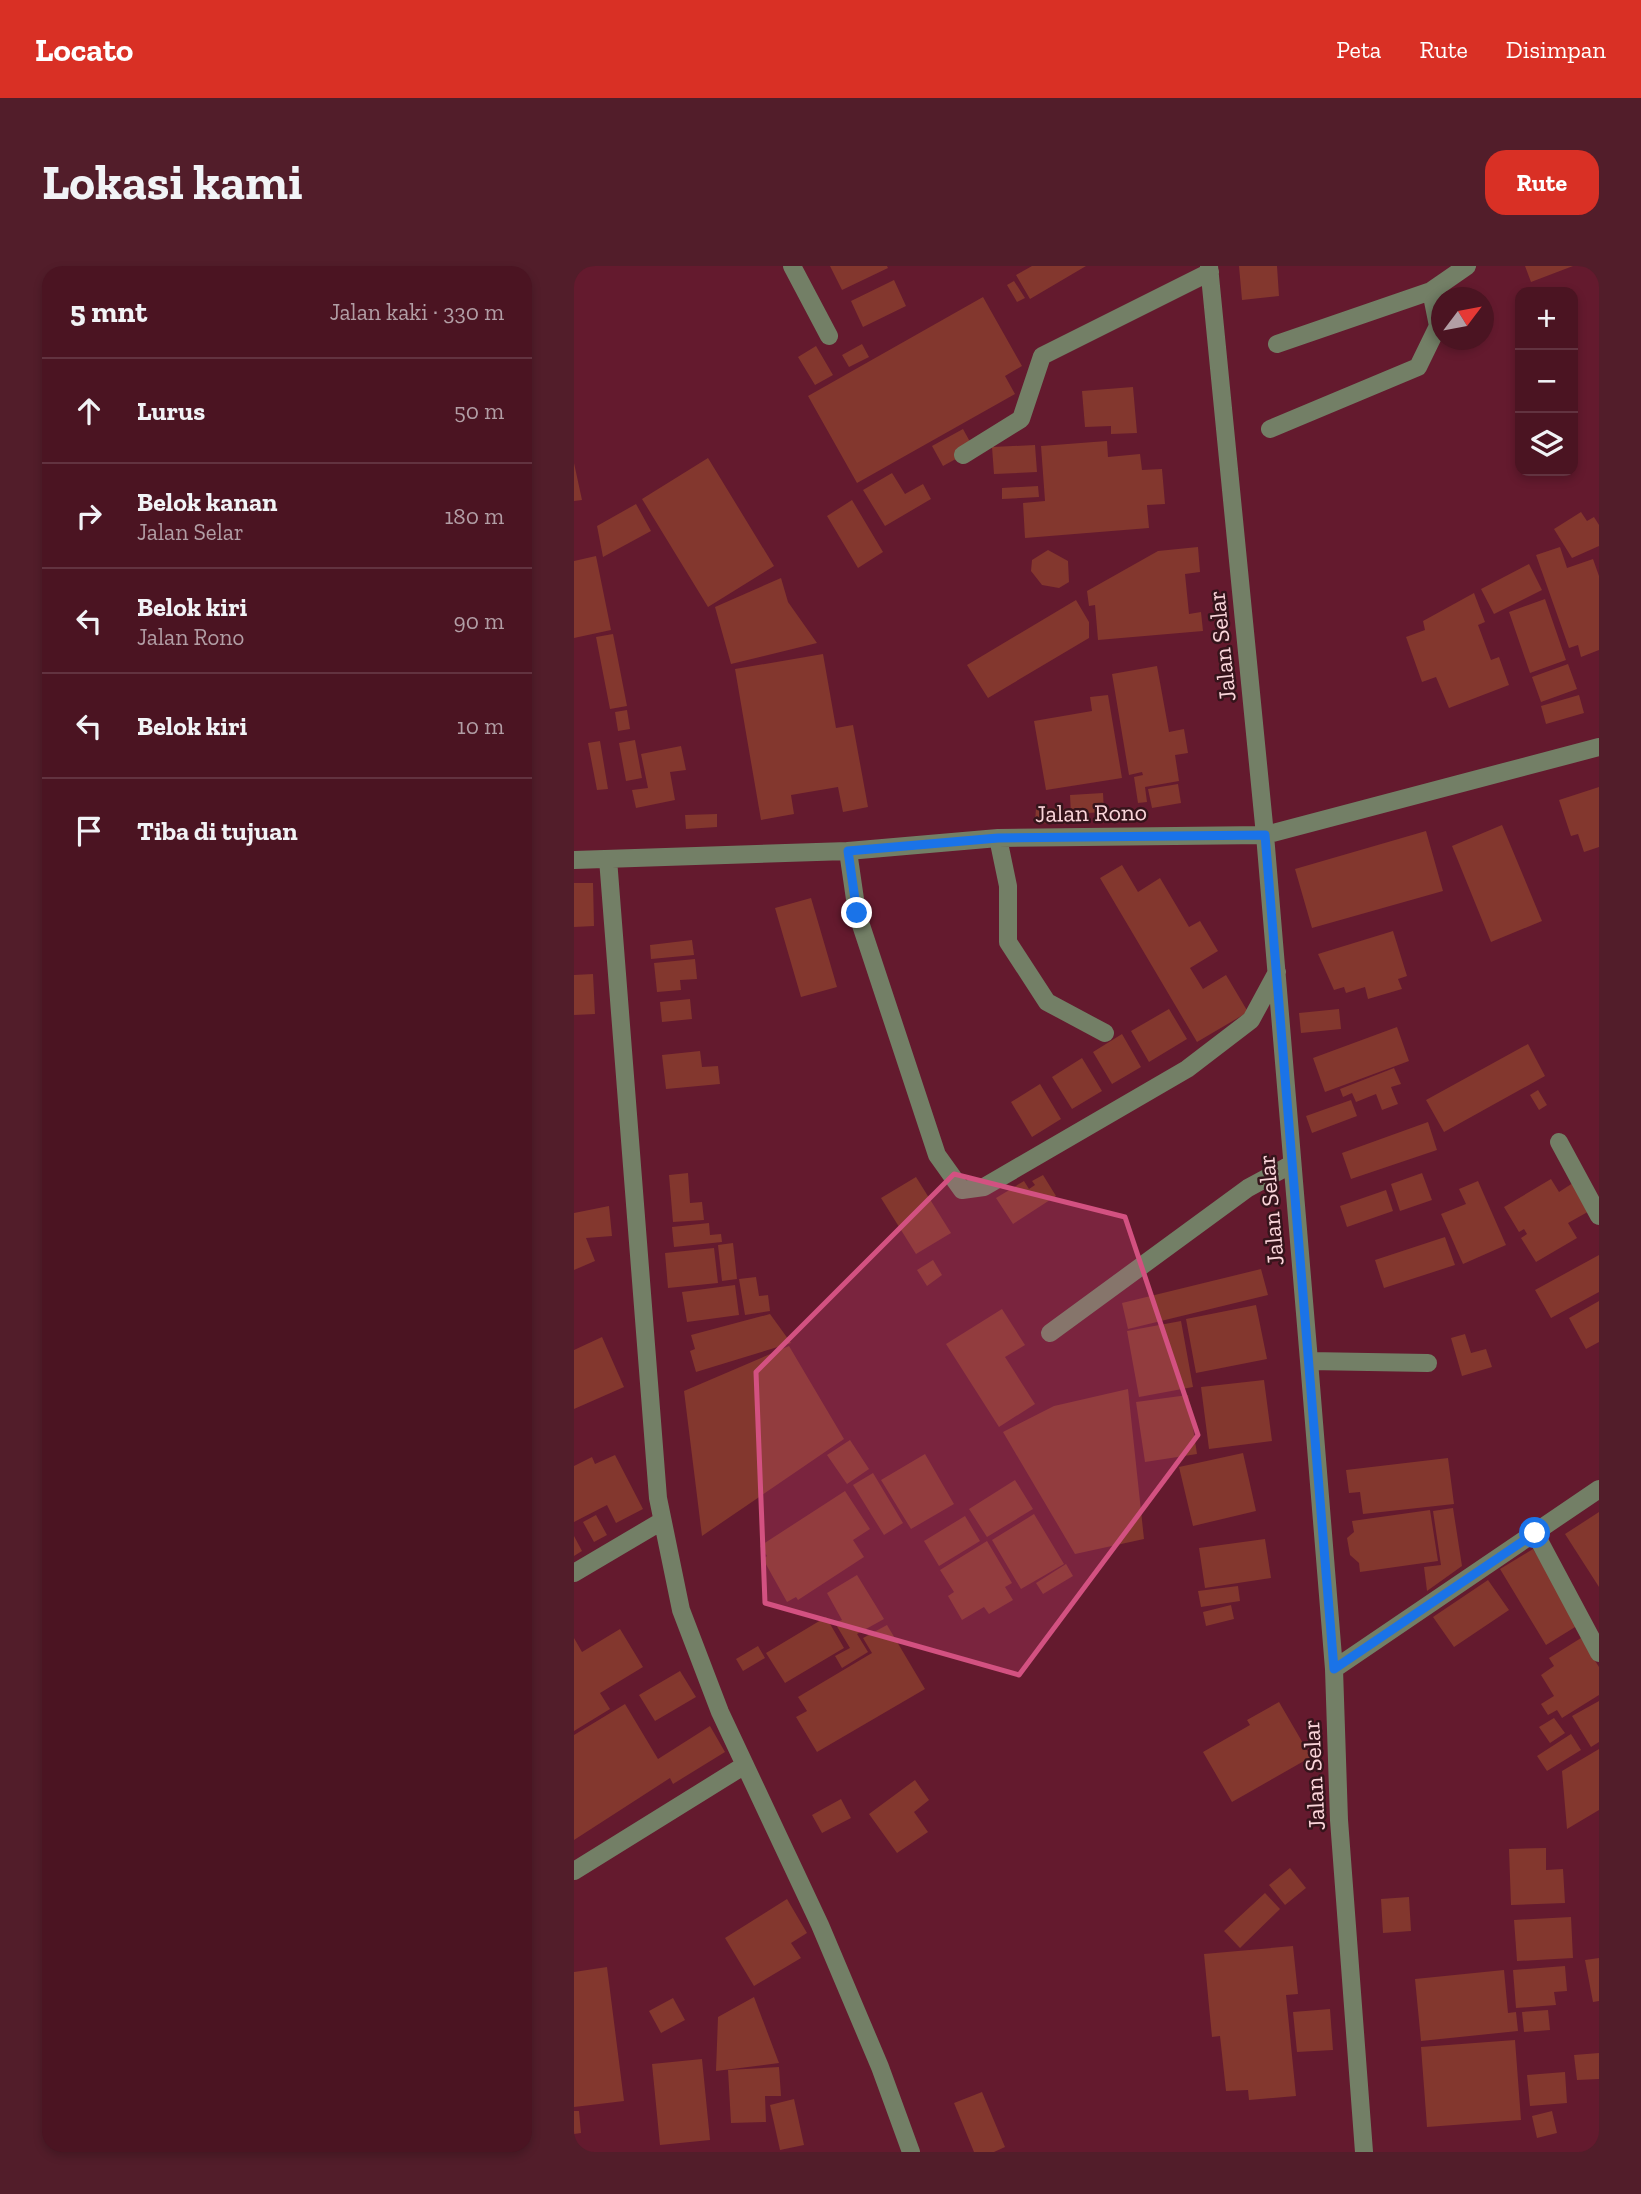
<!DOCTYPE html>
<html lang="id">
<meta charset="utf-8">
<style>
:root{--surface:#4b1422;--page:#521d2a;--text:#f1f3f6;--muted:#b29ea5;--line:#623340;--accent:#d93025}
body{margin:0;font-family:"Zilla Slab",serif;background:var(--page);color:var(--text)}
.controls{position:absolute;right:21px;top:21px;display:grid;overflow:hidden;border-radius:14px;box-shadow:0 4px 10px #0003}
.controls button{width:63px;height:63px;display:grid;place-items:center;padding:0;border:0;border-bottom:2px solid var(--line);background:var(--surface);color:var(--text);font:35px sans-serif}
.compass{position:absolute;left:857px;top:21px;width:63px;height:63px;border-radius:50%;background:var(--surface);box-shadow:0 4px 10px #0003;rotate:58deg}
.stop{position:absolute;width:21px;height:21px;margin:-16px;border:5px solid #1a73e8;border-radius:50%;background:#fff}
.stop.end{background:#1a73e8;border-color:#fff;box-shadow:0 2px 7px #0008}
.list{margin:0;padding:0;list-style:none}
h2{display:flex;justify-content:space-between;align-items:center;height:91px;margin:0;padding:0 28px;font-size:30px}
h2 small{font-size:23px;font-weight:400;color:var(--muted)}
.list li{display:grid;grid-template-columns:46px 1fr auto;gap:21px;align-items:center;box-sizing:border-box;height:105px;padding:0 28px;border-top:2px solid var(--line)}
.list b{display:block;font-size:26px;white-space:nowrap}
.list p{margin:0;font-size:23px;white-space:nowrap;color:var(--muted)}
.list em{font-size:23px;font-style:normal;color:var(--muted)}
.icon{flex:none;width:38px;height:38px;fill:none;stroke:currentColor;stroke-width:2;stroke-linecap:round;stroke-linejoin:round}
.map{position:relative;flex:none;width:1025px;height:1886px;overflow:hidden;border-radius:21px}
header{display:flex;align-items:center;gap:42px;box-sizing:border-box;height:98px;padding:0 35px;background:var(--accent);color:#fff}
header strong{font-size:33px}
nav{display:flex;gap:38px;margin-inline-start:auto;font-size:24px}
.intro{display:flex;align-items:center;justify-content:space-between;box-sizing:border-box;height:168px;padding:0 42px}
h1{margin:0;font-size:49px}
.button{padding:18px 32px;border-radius:21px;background:var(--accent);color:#fff;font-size:24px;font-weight:700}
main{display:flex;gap:42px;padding:0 42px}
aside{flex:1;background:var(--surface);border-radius:21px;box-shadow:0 4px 10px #0003}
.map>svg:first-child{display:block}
</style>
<header>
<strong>Locato</strong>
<nav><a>Peta</a><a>Rute</a><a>Disimpan</a></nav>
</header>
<div class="intro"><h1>Lokasi kami</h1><a class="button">Rute</a></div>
<main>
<aside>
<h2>5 mnt<small>Jalan kaki · 330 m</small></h2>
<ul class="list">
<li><svg class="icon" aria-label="ahead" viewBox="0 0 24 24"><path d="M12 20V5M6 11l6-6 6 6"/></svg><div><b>Lurus</b></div><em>50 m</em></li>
<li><svg class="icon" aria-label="right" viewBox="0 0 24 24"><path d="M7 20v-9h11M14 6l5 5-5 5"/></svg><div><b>Belok kanan</b><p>Jalan Selar</p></div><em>180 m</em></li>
<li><svg class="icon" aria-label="left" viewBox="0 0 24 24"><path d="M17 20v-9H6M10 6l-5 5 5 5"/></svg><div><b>Belok kiri</b><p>Jalan Rono</p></div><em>90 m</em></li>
<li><svg class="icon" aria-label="left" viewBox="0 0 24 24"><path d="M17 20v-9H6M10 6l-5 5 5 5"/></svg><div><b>Belok kiri</b></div><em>10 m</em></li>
<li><svg class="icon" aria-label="arrive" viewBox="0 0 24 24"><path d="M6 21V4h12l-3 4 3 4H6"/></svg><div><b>Tiba di tujuan</b></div></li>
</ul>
</aside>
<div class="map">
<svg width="1025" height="1886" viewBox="0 0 1025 1886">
<rect width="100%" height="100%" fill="#641a2e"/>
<path fill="#83372e" d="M256,0H313L314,2L268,24Z
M458,0H512L456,33L442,9Z
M665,0H703L705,30L668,34Z
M951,0H999L957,16Z
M320,14L332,40L289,61L277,35Z
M440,15L451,32L443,36L433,19Z
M409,31L448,100L431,110L441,128L283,217L234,130Z
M288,78L295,91L275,101L268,89Z
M242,80L259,109L241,119L224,91Z
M559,121L563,167L537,168V160L511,161L508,125Z
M389,163L400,183L369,200L358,180Z
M533,175L534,191L566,188L568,204L588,203L591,238L573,239L575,262L451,272L449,237L471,235L467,180Z
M461,179L463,206L420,208L418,181Z
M134,192L200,300L134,341L68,233Z
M0,197L8,234L0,235Z
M318,207L331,228L349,218L357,233L311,260L289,224Z
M464,220L465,231L428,233V222Z
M278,234L309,286L284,302L253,250Z
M62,238L77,265L29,291L23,260Z
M1007,246L1013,255L1020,251L1025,259V280L998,292L980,263Z
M624,281L626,306L611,308L615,348L627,346L629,365L524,374L521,339L515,340L513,325L584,285Z
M986,281L993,302L1019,293L1025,310V384L1007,391L1004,379L995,382L962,289Z
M474,284L494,295L495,316L485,322L468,319L457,305L458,294Z
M22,290L37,364L0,372V295Z
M955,298L968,324L920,348L907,323Z
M207,312L214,336L243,377L157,398L141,341Z
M900,327L911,356L904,359L917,394L925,391L935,419L875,442L862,411L848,416L832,371L851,364L849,355Z
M971,333L992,394L956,407L935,346Z
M502,334L515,356V372L414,432L393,399Z
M39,368L53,440L36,443L22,371Z
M249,388L262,462L279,459L294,541L269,546L264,521L217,529L220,548L187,554L161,403Z
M994,398L1003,423L967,436L958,411Z
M583,400L595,466L610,463L614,487L601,489L605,515L571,521L573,536L564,537L560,511L569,509L568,506L555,509L538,408Z
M534,429L548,512L472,524L460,455L518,445L516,431Z
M1005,429L1010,447L972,458L967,440Z
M53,444L56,463L44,465L41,446Z
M61,474L68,512L52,515L45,477Z
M26,475L34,523L23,524L14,477Z
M107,480L112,504L96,506L101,534L62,542L58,524L74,522L67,488Z
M604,518L607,537L578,542L574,523Z
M1025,521V581L1010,586L1004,568L997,570L985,534Z
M529,527L530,546L497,548L496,529Z
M462,542L494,543L493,558L461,557Z
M143,548V561L112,563L111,549Z
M928,559L968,655L917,676L878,580Z
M852,565L869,625L738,662L721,603Z
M548,599L564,626L586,612L615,661L626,655L644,685L616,702L629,723L652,709L674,746L623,776L526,612Z
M0,617H19L20,660L0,661Z
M237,632L263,721L227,731L201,642Z
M819,665L833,710L824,713L828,723L794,733L791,721L772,727L770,721L760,724L744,688Z
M118,674L120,689L77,693L76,679Z
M121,693L123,713L106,714L107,724L83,726L80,697Z
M19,708L21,748L0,749V709Z
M116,733L118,753L88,756L86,736Z
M595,743L613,773L575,796L557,765Z
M765,743L767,763L727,767L725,747Z
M823,761L835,795L751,826L739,792Z
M548,768L567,801L538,818L519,786Z
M954,778L971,810L870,866L852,834Z
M126,785L128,801L144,800L146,818L92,823L88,789Z
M508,792L528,825L498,843L478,811Z
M820,802L827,818L817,821L824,838L808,844L802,828L782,836L778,827L769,831L766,823Z
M466,818L487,853L458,871L437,836Z
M964,824L973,839L965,844L956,829Z
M777,834L783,850L738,867L732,850Z
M854,856L863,884L777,913L768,887Z
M114,907L116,937L128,936L130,954L99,956L95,909Z
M848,907L858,934L826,945L817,918Z
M469,909L482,930L439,958L422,932L450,915L455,923L461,919L458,915Z
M342,911L377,967L342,988L307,932Z
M977,913L985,926L1002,915L1019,943L994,957L1003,972L962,996L947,972L953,968L950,963L945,966L930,941Z
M904,915L932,979L889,998L867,948L892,938L885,923Z
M812,924L819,945L773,961L766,940Z
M35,940L38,970L12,972L21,995L0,1004V947Z
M135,957L136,969L147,968L148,976L100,981L98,961Z
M871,971L881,999L810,1022L801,994Z
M159,977L163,1013L148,1015L144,979Z
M140,982L144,1017L94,1022L91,987Z
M1025,989V1026L977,1052L961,1024Z
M359,994L368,1009L353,1020L343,1004Z
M687,1003L694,1029L554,1063L548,1037Z
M182,1011L185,1030L194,1029L196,1045L171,1049L165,1013Z
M161,1019L165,1049L113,1056L108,1026Z
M1025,1035V1076L1012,1083L995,1052Z
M682,1039L693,1093L622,1107L612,1053Z
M428,1043L451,1079L431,1091L461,1138L425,1161L372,1078Z
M196,1048L217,1077L122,1106L116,1085L121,1083L117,1069Z
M607,1055L619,1121L565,1131L553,1065Z
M891,1068L897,1087L912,1083L918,1101L888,1110L877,1072Z
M28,1071L50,1121L0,1143V1084Z
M215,1080L270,1173L128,1270L110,1125Z
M690,1114L698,1175L635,1183L627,1121Z
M554,1123L570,1273L501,1288L429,1166L480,1140Z
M614,1129L623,1188L571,1196L562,1136Z
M276,1174L295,1203L273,1218L253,1189Z
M669,1187L682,1245L619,1260L605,1201Z
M351,1188L380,1238L337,1263L307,1214Z
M41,1189L69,1243L42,1257L33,1239L0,1256V1200L18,1191L21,1198Z
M874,1192L880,1238L789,1248L786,1226L775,1227L772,1204Z
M299,1207L329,1257L310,1269L279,1219Z
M441,1214L459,1243L413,1271L395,1243Z
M271,1225L296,1263L279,1274L290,1291L224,1334L222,1331L213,1336L189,1293L193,1290L186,1280Z
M879,1242L888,1300L853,1325L850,1301L867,1299L859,1245Z
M856,1244L864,1295L786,1306L785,1297L776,1289L773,1272L780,1266L778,1255Z
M1025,1246V1321L991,1268Z
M460,1248L490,1298L447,1323L418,1274Z
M22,1249L33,1269L20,1276L9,1256Z
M391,1250L406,1275L365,1300L350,1275Z
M0,1270L8,1285L0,1290Z
M691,1273L697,1312L631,1322L625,1282Z
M413,1275L438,1317L431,1321L439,1334L415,1348L410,1341L388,1354L374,1330L380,1326L366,1304Z
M959,1283L1006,1358L972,1379L926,1303Z
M492,1298L499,1310L469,1328L462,1317Z
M283,1309L310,1353L283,1368L294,1386L268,1402L261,1390L276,1382L261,1357L268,1354L253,1327Z
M914,1314L935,1344L880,1381L859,1351Z
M664,1320L666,1335L627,1341L624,1325Z
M657,1339L660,1353L632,1360L629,1346Z
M252,1351L270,1382L211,1417L192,1387Z
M313,1359L351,1423L243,1486L222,1451L233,1445L224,1431L298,1387L289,1372Z
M46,1363L69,1401L26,1427L36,1443L0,1465V1372L8,1386Z
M1007,1372L1025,1401V1429L988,1452L983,1444L974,1449L967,1438L980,1430L967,1409L980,1400L975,1392Z
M184,1380L191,1392L169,1405L162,1393Z
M106,1405L122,1431L81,1455L65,1429Z
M1025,1435V1476L1017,1481L998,1450Z
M705,1436L737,1491L658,1536L629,1486L676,1459L673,1454Z
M51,1438L84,1493L136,1460L151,1486L99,1518L96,1512L0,1574V1469Z
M980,1452L991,1467L976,1477L965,1461Z
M997,1468L1007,1484L973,1505L963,1490Z
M1025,1483V1544L993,1563L988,1505Z
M341,1514L355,1534L340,1546L354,1566L323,1587L295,1548Z
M267,1533L277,1552L248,1567L238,1549Z
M972,1582V1604L989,1603L991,1637L937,1639L935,1583Z
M716,1602L732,1622L711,1639L695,1619Z
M691,1627L706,1643L666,1682L650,1665Z
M835,1631L837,1665L809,1667L807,1633Z
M213,1633L233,1667L217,1677L227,1692L180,1720L151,1672Z
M997,1651L999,1692L943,1695L940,1654Z
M719,1680L724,1728L712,1729L722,1830L675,1834L674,1824L652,1825L646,1770L638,1771L630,1688Z
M1025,1692V1735L1019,1736L1011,1694Z
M991,1700L993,1725L980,1726L982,1739L942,1742L939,1704Z
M33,1701L50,1835L0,1841V1706Z
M930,1704L934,1747L942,1746L944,1765L847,1775L841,1713Z
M180,1731L205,1797L142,1805L144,1751Z
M99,1732L111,1754L87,1767L75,1745Z
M756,1743L759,1784L723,1786L719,1746Z
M974,1744L976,1764L950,1766L948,1746Z
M941,1774L947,1854L853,1861L847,1781Z
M1025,1787V1813L1003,1814L1000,1789Z
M128,1793L136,1874L86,1879L78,1798Z
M205,1801L207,1830H191L192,1856L157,1857L154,1804Z
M991,1806L993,1837L956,1840L953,1809Z
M408,1826L431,1881L420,1886H400L380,1837Z
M220,1833L230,1879L206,1884L196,1839Z
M0,1845H5L7,1867L0,1868Z
M978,1845L983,1867L963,1872L958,1850Z"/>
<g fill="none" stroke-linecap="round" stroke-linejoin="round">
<path stroke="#737f66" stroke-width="18" d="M218,0L255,70
M635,0L691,569L735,1095L760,1403L765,1554L790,1886
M703,78L857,25L893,0
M696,163L844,101L864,60L857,25
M389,189L447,153L468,90L636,6
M424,572L434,620V676L473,736L531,767
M274,585L283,647L363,889L388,924L410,921L613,803L677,754L703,706
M34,593L84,1232L107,1344L146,1446L246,1659L306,1801L337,1886
M0,594L274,585L424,572L691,569L1025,481
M985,876L1025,950
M476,1067L674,922L718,898
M735,1095L854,1097
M961,1267L1025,1387
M0,1307L88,1255
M760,1403L1025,1223
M0,1605L171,1499"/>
</g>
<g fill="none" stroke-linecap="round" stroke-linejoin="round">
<path stroke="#1a73e8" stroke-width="9" d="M283,647L274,585L424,572L691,569L760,1403L961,1267"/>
</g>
<path fill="#d35181" fill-opacity="0.2" stroke="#d35181" stroke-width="5" stroke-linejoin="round" d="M380,908L551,951L624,1169L445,1409L191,1337L182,1106Z"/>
<g text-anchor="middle" stroke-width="5" stroke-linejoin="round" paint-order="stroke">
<g font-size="24" fill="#fbd6db" stroke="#35141b">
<text transform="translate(648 380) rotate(-96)" y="8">Jalan Selar</text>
<text transform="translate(517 547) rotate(-1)" y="8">Jalan Rono</text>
<text transform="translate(697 944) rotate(-95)" y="8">Jalan Selar</text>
<text transform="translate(740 1509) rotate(-93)" y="8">Jalan Selar</text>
</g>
</g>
</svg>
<div class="controls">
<button>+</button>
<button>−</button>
<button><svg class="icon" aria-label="layers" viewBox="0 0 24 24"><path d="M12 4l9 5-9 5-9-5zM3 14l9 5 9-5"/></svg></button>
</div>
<svg class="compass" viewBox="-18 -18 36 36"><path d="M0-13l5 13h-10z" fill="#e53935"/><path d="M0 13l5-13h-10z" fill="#b29ea5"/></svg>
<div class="stop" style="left:961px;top:1267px"></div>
<div class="stop end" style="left:283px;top:647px"></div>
</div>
</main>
